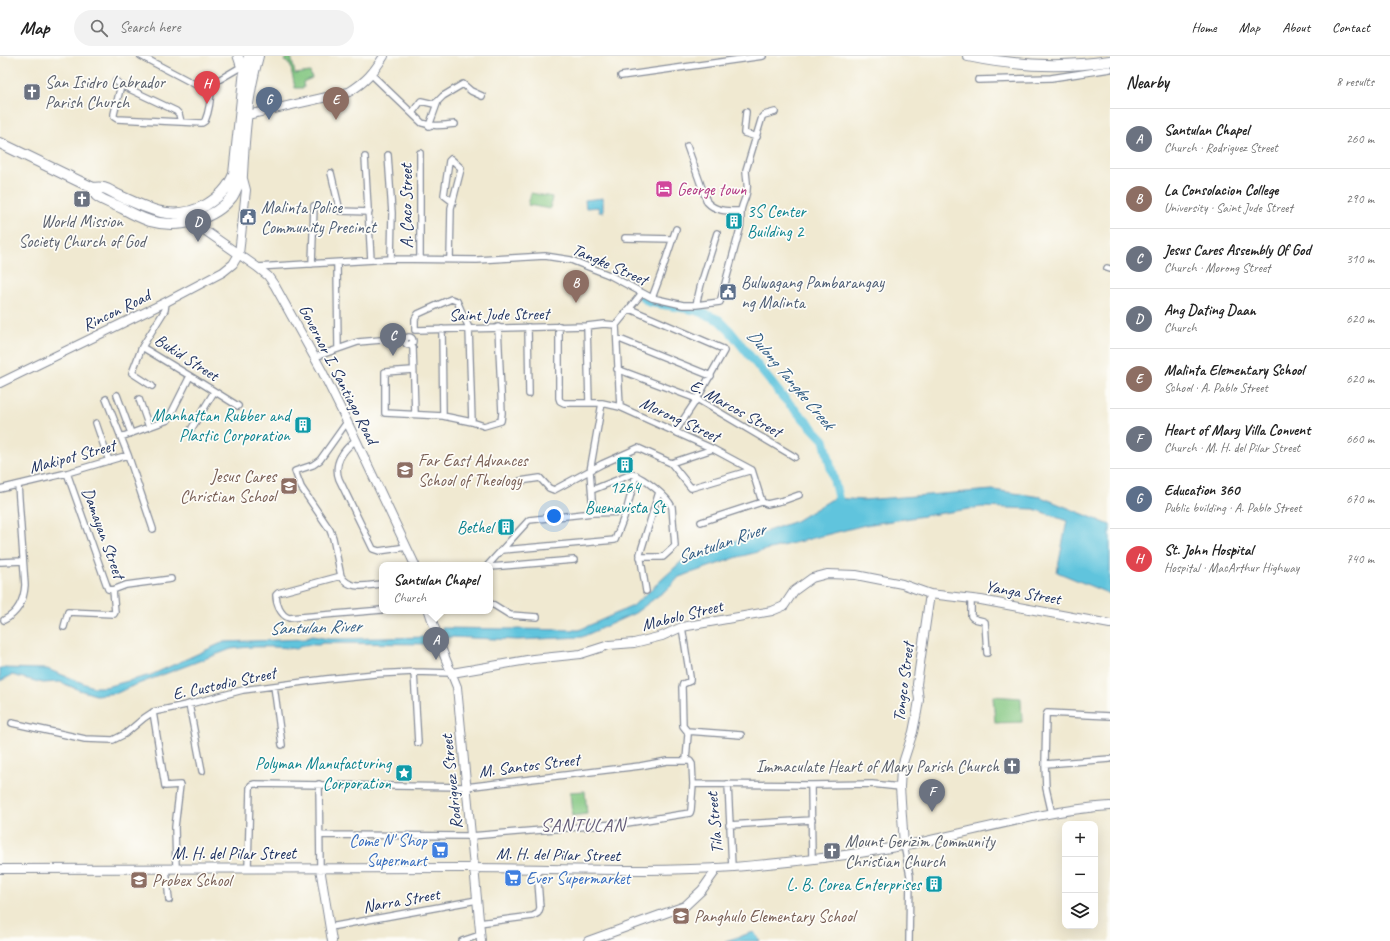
<!DOCTYPE html>
<meta charset="utf-8">
<style>
:root{--surface:#fff;--page:#f2f2f2;--text:#222;--muted:#767676;--line:#e0e0e0;--accent:#db2777}
body{margin:0;font-family:Caveat,sans-serif;background:var(--page);color:var(--text)}
.controls{position:absolute;right:12px;bottom:12px;display:grid;overflow:hidden;border-radius:8px;box-shadow:0 4px 16px #0002}
.controls button{width:36px;height:36px;display:grid;place-items:center;padding:0;border:0;border-bottom:1px solid var(--line);background:var(--surface);color:var(--text);font:20px sans-serif}
.you{position:absolute;left:554px;top:460px;width:14px;height:14px;margin:-10px;border:3px solid #fff;border-radius:50%;background:#1a73e8;box-shadow:0 0 0 6px #1a73e833}
.badge{display:grid;place-items:center;width:26px;height:26px;border-radius:50%;background:var(--accent);color:#fff;font-size:13px;font-weight:700}
.pin{position:absolute;translate:-50% -33px;filter:drop-shadow(0 1px 2px #0008)}
.pin::after{content:'';position:absolute;top:21px;width:14px;height:12px;background:inherit;clip-path:polygon(0 0,100% 0,50% 100%)}
.popup{position:absolute;left:379px;top:506px;width:114px;height:52px;box-sizing:border-box;display:grid;place-content:center;border-radius:8px;background:var(--surface);filter:drop-shadow(0 1px 3px #0005);font-size:13px;white-space:nowrap;color:var(--muted)}
.popup b{font-size:15px;color:var(--text)}
.popup::after{content:'';position:absolute;left:50%;top:100%;margin-left:-8px;border:8px solid transparent;border-top-color:var(--surface)}
.list{margin:0;padding:0;list-style:none}
h2{display:flex;justify-content:space-between;align-items:center;height:52px;margin:0;padding:0 16px;font-size:17px}
h2 small{font-size:13px;font-weight:400;color:var(--muted)}
.list li{display:grid;grid-template-columns:26px 1fr auto;gap:12px;align-items:center;box-sizing:border-box;height:60px;padding:0 16px;border-top:1px solid var(--line)}
.list b{display:block;font-size:15px;white-space:nowrap}
.list p{margin:0;font-size:13px;white-space:nowrap;color:var(--muted)}
.list em{font-size:13px;font-style:normal;color:var(--muted)}
.icon{flex:none;width:22px;height:22px;fill:none;stroke:currentColor;stroke-width:2;stroke-linecap:round;stroke-linejoin:round}
.map{position:relative;flex:none;width:1110px;height:885px;overflow:hidden}
header{display:flex;align-items:center;gap:24px;box-sizing:border-box;height:56px;padding:0 20px;background:var(--surface);border-bottom:1px solid var(--line)}
header strong{font-size:19px}
nav{display:flex;gap:22px;margin-inline-start:auto;font-size:14px}
.search{width:280px;height:36px;background:var(--page);display:flex;align-items:center;gap:10px;box-sizing:border-box;padding:0 14px;border-radius:22px;color:var(--muted);font-size:15px}
main{display:flex}
aside{flex:1;background:var(--surface)}
.map>svg:first-child{display:block}
</style>
<header>
<strong>Map</strong>
<div class="search"><svg class="icon" aria-label="search" viewBox="0 0 24 24"><circle cx="10" cy="10" r="6"/><path d="M15 15l6 6"/></svg>Search here</div>
<nav><a>Home</a><a>Map</a><a>About</a><a>Contact</a></nav>
</header>
<main>
<div class="map">
<svg width="1110" height="885" viewBox="0 0 1110 885">
<rect width="100%" height="100%" fill="#fdfcf7"/>
<filter id="ink" filterUnits="userSpaceOnUse"><feTurbulence type="fractalNoise" baseFrequency=".025" numOctaves="2"/><feDisplacementMap in="SourceGraphic" scale="8" xChannelSelector="R" yChannelSelector="G"/><feConvolveMatrix kernelMatrix="1 2 1 2 8 2 1 2 1" color-interpolation-filters="sRGB"/></filter>
<filter id="wash" filterUnits="userSpaceOnUse"><feTurbulence type="fractalNoise" baseFrequency=".012" numOctaves="4" result="noise"/><feDisplacementMap in="SourceGraphic" scale="16" xChannelSelector="R" yChannelSelector="G"/><feGaussianBlur stdDeviation="0.9" result="paint"/><feColorMatrix in="noise" values="0 0 0 0 0 0 0 0 0 0 0 0 0 0 0 0 0 1.4 0 .05"/><feComposite in="paint" operator="in"/></filter>
<g filter="url(#wash)">
<rect width="100%" height="100%" fill="#f0e9d1"/>
<path fill="#82c680" stroke="#4e7a6f" d="M287,0H291L295,18L310,16L312,22L303,26L304,32H295L290,8L284,5Z
M531,137L552,141L550,153L528,149Z
M993,640L1021,642L1022,666L995,667Z
M585,735L587,758L572,760L570,736Z"/>
<path fill="#60c4dd" stroke="#3e7a9e" d="M603,142V156H599L598,151L586,152L585,144Z
M993,434L1041,441L1110,469V538L1057,516L1067,465L1034,453L982,451L865,469L738,501L679,521L670,531L635,557L582,581L517,584L451,581L433,588L322,587L319,589C310,589 304,587 297,593C276,590 252,590 231,593L130,631L117,637L96,639L79,634L60,626L43,627L12,619L0,625V612L47,613L93,631H105L151,619L224,586L305,583L312,580L329,583L430,581L440,578L443,575L442,572L579,574L633,550L683,504L718,489L753,480L796,465L834,442L863,444Z
M754,876L760,885H725Z"/>
<g fill="none" stroke-linecap="round" stroke-linejoin="round">
<path stroke="#60c4dd" stroke-width="9" d="M642,240L649,246L695,254L719,264L730,275L782,340L824,384L841,453"/>
</g>
</g>
<g filter="url(#ink)">
<g fill="none" stroke-linecap="round" stroke-linejoin="round">
<defs>
<path id="street" d="M141,0L200,31L205,32L239,12H242
M372,19L422,67C434,71 444,69 455,68
M621,20L763,0
M978,24L1051,22L1110,13
M116,25L121,29
M746,56L744,77L757,81
M412,57L421,45L434,48L438,45L443,40L463,28L471,35L482,40
M181,66L179,58L176,55L121,29L114,58V61L117,63L202,67L205,65C210,53 211,42 211,29
M429,70L438,45
M687,90L707,146C716,156 729,155 741,155
M388,99L392,157L391,203
M365,101L371,204
M331,117L340,155L369,156
M625,182L673,183
M420,203V97
M450,203L451,152L461,113V112L451,103L449,105L444,139L453,146
M337,207L338,293
M312,208L314,150
M257,211L391,203L477,204L545,200L571,204L609,219L652,242L683,249H696L720,246L740,173C741,167 741,161 741,155C742,147 747,141 747,133C748,127 746,121 746,114L762,61L764,59L775,56
M1107,212L1110,213
M652,242L661,218L676,173
M166,246L165,254L142,291L190,320L238,350
M696,249L701,228L717,177
M630,253L723,293L724,295L697,343L675,376
M559,270V342L560,345L564,347H602L620,351L713,393L752,414L762,446
M587,270L589,347
M528,271L529,338
M442,273L443,360
M415,274L587,270L604,268L616,269
M415,274V263L418,258L451,243L457,245L469,272L472,366
M405 285a4 4 0 1 1 8 0a4 4 0 1 1-8 0Z
M617,282L711,320
M410,288L413,292L415,358
M142,291L132,317L152,330
M315,301L358,286L381,284H405
M617,313L697,343L795,401
M413,314L385,316V357L443,360L472,366L484,370L501,365L502,357L498,271
M117,339L131,377
M106,343L128,399L153,473
M139,343L149,371
M620,351L616,269L642,237
M347,366L320,404L313,409L295,415L301,431L330,474L333,482L341,520C350,535 367,529 382,528
M96,367L109,405
M192,372L214,336
M121,381L168,364L190,320
M356,384C344,393 333,407 339,423L373,493L379,495L407,491
M671,407L713,393
M67,417L108,533L113,534L126,529L171,523
M520,425L540,422L549,432L554,434L602,408L638,392L671,407L691,432L752,414
M0,433L67,417L128,399
M592,434L632,418C644,422 667,440 672,451L675,490L663,501H640
M762,446L767,448L785,444L799,439
M593,457L590,415L602,347
M701,466L762,446
M502,494L615,484L626,456L636,419
M0,506L23,505
M488,509L529,464L593,457L626,456
M490,511L574,504
M341,520L278,537L276,539C276,547 280,559 289,562L382,554
M646,535L640,498L659,436
M971,543V560C974,565 981,563 985,566L987,597
M490,548L494,549L510,559L537,561
M4,564C18,557 24,544 25,529L18,429
M64,571L68,556L114,558L115,556L113,534
M682,571L690,621V625L683,628L682,631L683,670L687,675L688,678L686,705
M414,616L418,687
M274,630L282,689
M189,648L202,715
M153,656L165,730L180,729L175,771L176,812
M12,667L85,683L113,684L125,678L144,662L153,656L186,649L243,634L326,623L375,618L414,616L452,617
M687,675L741,679
M1045,708L1110,703
M319,728L320,812
M693,728L811,729L872,728L900,731
M728,728L732,811
M811,729L812,803
M1052,758L1046,732L1045,708L1046,660L1047,657L1110,660
M729,769L812,764
M904,789L910,820L909,885
M166,812L169,844
M248,812L250,732L251,729L254,728L466,731L640,710L667,705H690L692,708L693,728L691,754L690,757L627,767L471,780L320,779
M479,867L533,860L538,857L540,852L537,812
M330,871L477,844
M462,885L480,879"/>
<path id="secondary" d="M247,59L349,36C367,25 373,17 384,0
M192,155L197,169L257,211L268,220L275,230L322,315L356,384L415,509
M0,327L166,246L223,216L233,208L239,198L246,134L242,119
M429,555L442,594L457,631L481,885
M452,617L533,603L581,598L609,589L634,587L662,580L682,571L772,555L784,550L794,535L812,522L827,518L856,519L902,528L930,538L981,544L1110,568
M904,789L900,731L901,713L913,676L917,656L919,644L917,628L930,538
M320,812L332,885
M0,813C155,813 310,812 465,812C555,812 645,817 734,811C795,806 857,799 917,787C981,774 1045,754 1110,750
M588,885L685,850L702,834L714,817L715,812"/>
<path id="primary" d="M238,0L242,12L250,15"/>
<path id="highway" d="M968,0C1015,10 1063,12 1110,5
M0,87L93,132C94,135 95,138 97,140C103,145 116,149 122,152C131,157 141,162 150,165C178,173 214,164 232,141C236,135 239,126 242,119C244,79 247,38 258,0
M93,132C105,130 108,134 118,139C149,153 173,167 206,149C219,141 228,133 234,118L245,14L249,0"/>
</defs>
<use href="#street" stroke="#868c98" stroke-width="8"/>
<use href="#secondary" stroke="#868c98" stroke-width="10"/>
<use href="#primary" stroke="#868c98" stroke-width="11"/>
<use href="#highway" stroke="#868c98" stroke-width="12"/>
<use href="#street" stroke="#fff" stroke-width="5.5"/>
<use href="#secondary" stroke="#fff" stroke-width="8"/>
<use href="#primary" stroke="#fff" stroke-width="9"/>
<use href="#highway" stroke="#fff" stroke-width="10"/>
</g>
</g>
<defs>
<symbol id="church-square" viewBox="-11 -11 22 22"><rect x="-9" y="-9" width="18" height="18" rx="4" fill="#6b7280" stroke="#fdfcf7"/><path d="M-1.2-6h2.4v3.5h3.3v2.4h-3.3V6h-2.4V-.1h-3.3v-2.4h3.3Z" fill="#fff"/></symbol>
<symbol id="hotel-square" viewBox="-11 -11 22 22"><rect x="-9" y="-9" width="18" height="18" rx="4" fill="#d1479c" stroke="#fdfcf7"/><path d="M-6-4.5h1.5V1H6V5H4.5V3h-9V5H-6ZM-4 0a1.8 1.8 0 1 1 3.6 0ZM.5 0V-2.5h3Q6-2.5 6 0Z" fill="#fff"/></symbol>
<symbol id="civic-square" viewBox="-11 -11 22 22"><rect x="-9" y="-9" width="18" height="18" rx="4" fill="#5c6f8a" stroke="#fdfcf7"/><path d="M-.6-6.5H3V-4.5H.6V-3L4-1V1h2V6H-6V1h2V-1L-.6-3ZM-1.2 2.5V6h2.4V2.5Z" fill="#fff"/></symbol>
<symbol id="building-square" viewBox="-11 -11 22 22"><rect x="-9" y="-9" width="18" height="18" rx="4" fill="#0f9aa8" stroke="#fdfcf7"/><path d="M-4-6H4V6H1V3H-1V6H-4ZM-2.5-4.3h1.7v1.8h-1.7ZM.8-4.3h1.7v1.8H.8ZM-2.5-1h1.7V.8h-1.7ZM.8-1h1.7V.8H.8Z" fill="#fff"/></symbol>
<symbol id="school-square" viewBox="-11 -11 22 22"><rect x="-9" y="-9" width="18" height="18" rx="4" fill="#8d6e63" stroke="#fdfcf7"/><path d="M0-5L7-2L0 1L-7-2ZM-4 1L0 2.5L4 1V4Q0 6-4 4Z" fill="#fff"/></symbol>
<symbol id="sight-square" viewBox="-11 -11 22 22"><rect x="-9" y="-9" width="18" height="18" rx="4" fill="#0f9aa8" stroke="#fdfcf7"/><path d="M0-6L1.8-2.2L6-1.7L2.9 1.2L3.7 5.4L0 3.3L-3.7 5.4L-2.9 1.2L-6-1.7L-1.8-2.2Z" fill="#fff"/></symbol>
<symbol id="supermarket-square" viewBox="-11 -11 22 22"><rect x="-9" y="-9" width="18" height="18" rx="4" fill="#3f7fe0" stroke="#fdfcf7"/><path d="M-6-5.5h2.5l.6 2H6L4.5 2H-2.5L-4.4-4H-6ZM-1.5 3.2a1.3 1.3 0 1 0 .1 0ZM3 3.2a1.3 1.3 0 1 0 .1 0Z" fill="#fff"/></symbol>
</defs>
<g fill-rule="evenodd">
<use href="#church-square" x="22" y="26" width="20" height="20"/>
<use href="#hotel-square" x="654" y="123" width="20" height="20"/>
<use href="#church-square" x="72" y="133" width="20" height="20"/>
<use href="#civic-square" x="238" y="151" width="20" height="20"/>
<use href="#building-square" x="724" y="155" width="20" height="20"/>
<use href="#civic-square" x="718" y="226" width="20" height="20"/>
<use href="#building-square" x="293" y="359" width="20" height="20"/>
<use href="#building-square" x="615" y="399" width="20" height="20"/>
<use href="#school-square" x="395" y="404" width="20" height="20"/>
<use href="#school-square" x="279" y="420" width="20" height="20"/>
<use href="#building-square" x="496" y="461" width="20" height="20"/>
<use href="#church-square" x="1002" y="700" width="20" height="20"/>
<use href="#sight-square" x="394" y="707" width="20" height="20"/>
<use href="#supermarket-square" x="430" y="784" width="20" height="20"/>
<use href="#church-square" x="822" y="785" width="20" height="20"/>
<use href="#supermarket-square" x="503" y="812" width="20" height="20"/>
<use href="#school-square" x="129" y="814" width="20" height="20"/>
<use href="#building-square" x="924" y="818" width="20" height="20"/>
<use href="#school-square" x="671" y="850" width="20" height="20"/>
</g>
<g text-anchor="middle" stroke-width="3.5" stroke-linejoin="round" paint-order="stroke">
<g font-size="17" fill="#5b616d" stroke="#fdfcf7" text-anchor="start">
<text x="45" y="32">San Isidro Labrador<tspan x="45" dy="20">Parish Church</tspan></text>
<text x="82" y="171" text-anchor="middle">World Mission<tspan x="82" dy="20">Society Church of God</tspan></text>
<text x="999" y="716" text-anchor="end">Immaculate Heart of Mary Parish Church</text>
<text x="845" y="791">Mount Gerizim Community<tspan x="845" dy="20">Christian Church</tspan></text>
</g>
<g font-size="17" fill="#b23c85" stroke="#fdfcf7" text-anchor="start">
<text x="677" y="139">George town</text>
</g>
<g font-size="17" fill="#1b2f5e" stroke="#fdfcf7">
<text transform="translate(406 150) rotate(-90)" y="6">A. Caco Street</text>
<text transform="translate(610 208) rotate(24)" y="6">Tangke Street</text>
<text transform="translate(116 254) rotate(-26)" y="6">Rincon Road</text>
<text transform="translate(499 258) rotate(-1)" y="6">Saint Jude Street</text>
<text transform="translate(187 301) rotate(33)" y="6">Bukid Street</text>
<text transform="translate(339 318) rotate(63)" y="6">Governor I. Santiago Road</text>
<text transform="translate(736 352) rotate(29)" y="6">E. Marcos Street</text>
<text transform="translate(680 363) rotate(25)" y="6">Morong Street</text>
<text transform="translate(72 400) rotate(-15)" y="6">Makipot Street</text>
<text transform="translate(104 477) rotate(70)" y="6">Damayan Street</text>
<text transform="translate(1023 536) rotate(10)" y="6">Yanga Street</text>
<text transform="translate(682 559) rotate(-14)" y="6">Mabolo Street</text>
<text transform="translate(903 626) rotate(-83)" y="6">Tongco Street</text>
<text transform="translate(224 627) rotate(-12)" y="6">E. Custodio Street</text>
<text transform="translate(529 709) rotate(-7)" y="6">M. Santos Street</text>
<text transform="translate(451 726) rotate(-96)" y="6">Rodriguez Street</text>
<text transform="translate(714 767) rotate(-95)" y="6">Tila Street</text>
<text x="234" y="803">M. H. del Pilar Street</text>
<text transform="translate(558 798) rotate(1)" y="6">M. H. del Pilar Street</text>
<text transform="translate(401 844) rotate(-10)" y="6">Narra Street</text>
</g>
<g font-size="17" fill="#4e5e75" stroke="#fdfcf7" text-anchor="start">
<text x="261" y="157">Malinta Police<tspan x="261" dy="20">Community Precinct</tspan></text>
<text x="741" y="232">Bulwagang Pambarangay<tspan x="741" dy="20">ng Malinta</tspan></text>
</g>
<g font-size="17" fill="#0d838f" stroke="#fdfcf7" text-anchor="end">
<text x="747" y="161" text-anchor="start">3S Center<tspan x="747" dy="20">Building 2</tspan></text>
<text x="290" y="365">Manhattan Rubber and<tspan x="290" dy="20">Plastic Corporation</tspan></text>
<text x="625" y="437" text-anchor="middle">1264<tspan x="625" dy="20">Buenavista St</tspan></text>
<text x="493" y="477">Bethel</text>
<text x="391" y="713">Polyman Manufacturing<tspan x="391" dy="20">Corporation</tspan></text>
<text x="921" y="834">L. B. Corea Enterprises</text>
</g>
<g font-size="17" fill="#785e54" stroke="#fdfcf7" text-anchor="start">
<text x="418" y="410">Far East Advances<tspan x="418" dy="20">School of Theology</tspan></text>
<text x="276" y="426" text-anchor="end">Jesus Cares<tspan x="276" dy="20">Christian School</tspan></text>
<text x="152" y="830">Probex School</text>
<text x="694" y="866">Panghulo Elementary School</text>
</g>
<g font-size="17" fill="#366cbe" stroke="#fdfcf7" text-anchor="end">
<text x="427" y="790">Come N' Shop<tspan x="427" dy="20">Supermart</tspan></text>
<text x="526" y="828" text-anchor="start">Ever Supermarket</text>
</g>
<g font-size="18" font-style="italic" fill="#305c84" stroke="#fdfcf7">
<text transform="translate(791 323) rotate(50)" y="6">Dulong Tangke Creek</text>
<text transform="translate(721 487) rotate(-19)" y="6">Santulan River</text>
<text transform="translate(315 571) rotate(-2)" y="6">Santulan River</text>
</g>
<g font-size="19" letter-spacing="1" fill="#635c78" stroke="#fdfcf7">
<text x="583" y="775">SANTULAN</text>
</g>
</g>
</svg>
<div class="controls">
<button>+</button>
<button>−</button>
<button><svg class="icon" aria-label="layers" viewBox="0 0 24 24"><path d="M12 4l9 5-9 5-9-5zM3 14l9 5 9-5"/></svg></button>
</div>
<div class="you"></div>
<div class="pin badge" style="left:436px;top:604px;background:#6b7280">A</div>
<div class="popup"><b>Santulan Chapel</b>Church</div>
<div class="pin badge" style="left:576px;top:247px;background:#8d6e63">B</div>
<div class="pin badge" style="left:393px;top:300px;background:#6b7280">C</div>
<div class="pin badge" style="left:198px;top:186px;background:#6b7280">D</div>
<div class="pin badge" style="left:336px;top:64px;background:#8d6e63">E</div>
<div class="pin badge" style="left:932px;top:756px;background:#6b7280">F</div>
<div class="pin badge" style="left:269px;top:64px;background:#5c6f8a">G</div>
<div class="pin badge" style="left:207px;top:48px;background:#e0444e">H</div>
</div>
<aside>
<h2>Nearby<small>8 results</small></h2>
<ul class="list">
<li><span class="badge" style="background:#6b7280">A</span><div><b>Santulan Chapel</b><p>Church · Rodriguez Street</p></div><em>260 m</em></li>
<li><span class="badge" style="background:#8d6e63">B</span><div><b>La Consolacion College</b><p>University · Saint Jude Street</p></div><em>290 m</em></li>
<li><span class="badge" style="background:#6b7280">C</span><div><b>Jesus Cares Assembly Of God</b><p>Church · Morong Street</p></div><em>310 m</em></li>
<li><span class="badge" style="background:#6b7280">D</span><div><b>Ang Dating Daan</b><p>Church</p></div><em>620 m</em></li>
<li><span class="badge" style="background:#8d6e63">E</span><div><b>Malinta Elementary School</b><p>School · A. Pablo Street</p></div><em>620 m</em></li>
<li><span class="badge" style="background:#6b7280">F</span><div><b>Heart of Mary Villa Convent</b><p>Church · M. H. del Pilar Street</p></div><em>660 m</em></li>
<li><span class="badge" style="background:#5c6f8a">G</span><div><b>Education 360</b><p>Public building · A. Pablo Street</p></div><em>670 m</em></li>
<li><span class="badge" style="background:#e0444e">H</span><div><b>St. John Hospital</b><p>Hospital · MacArthur Highway</p></div><em>740 m</em></li>
</ul>
</aside>
</main>
